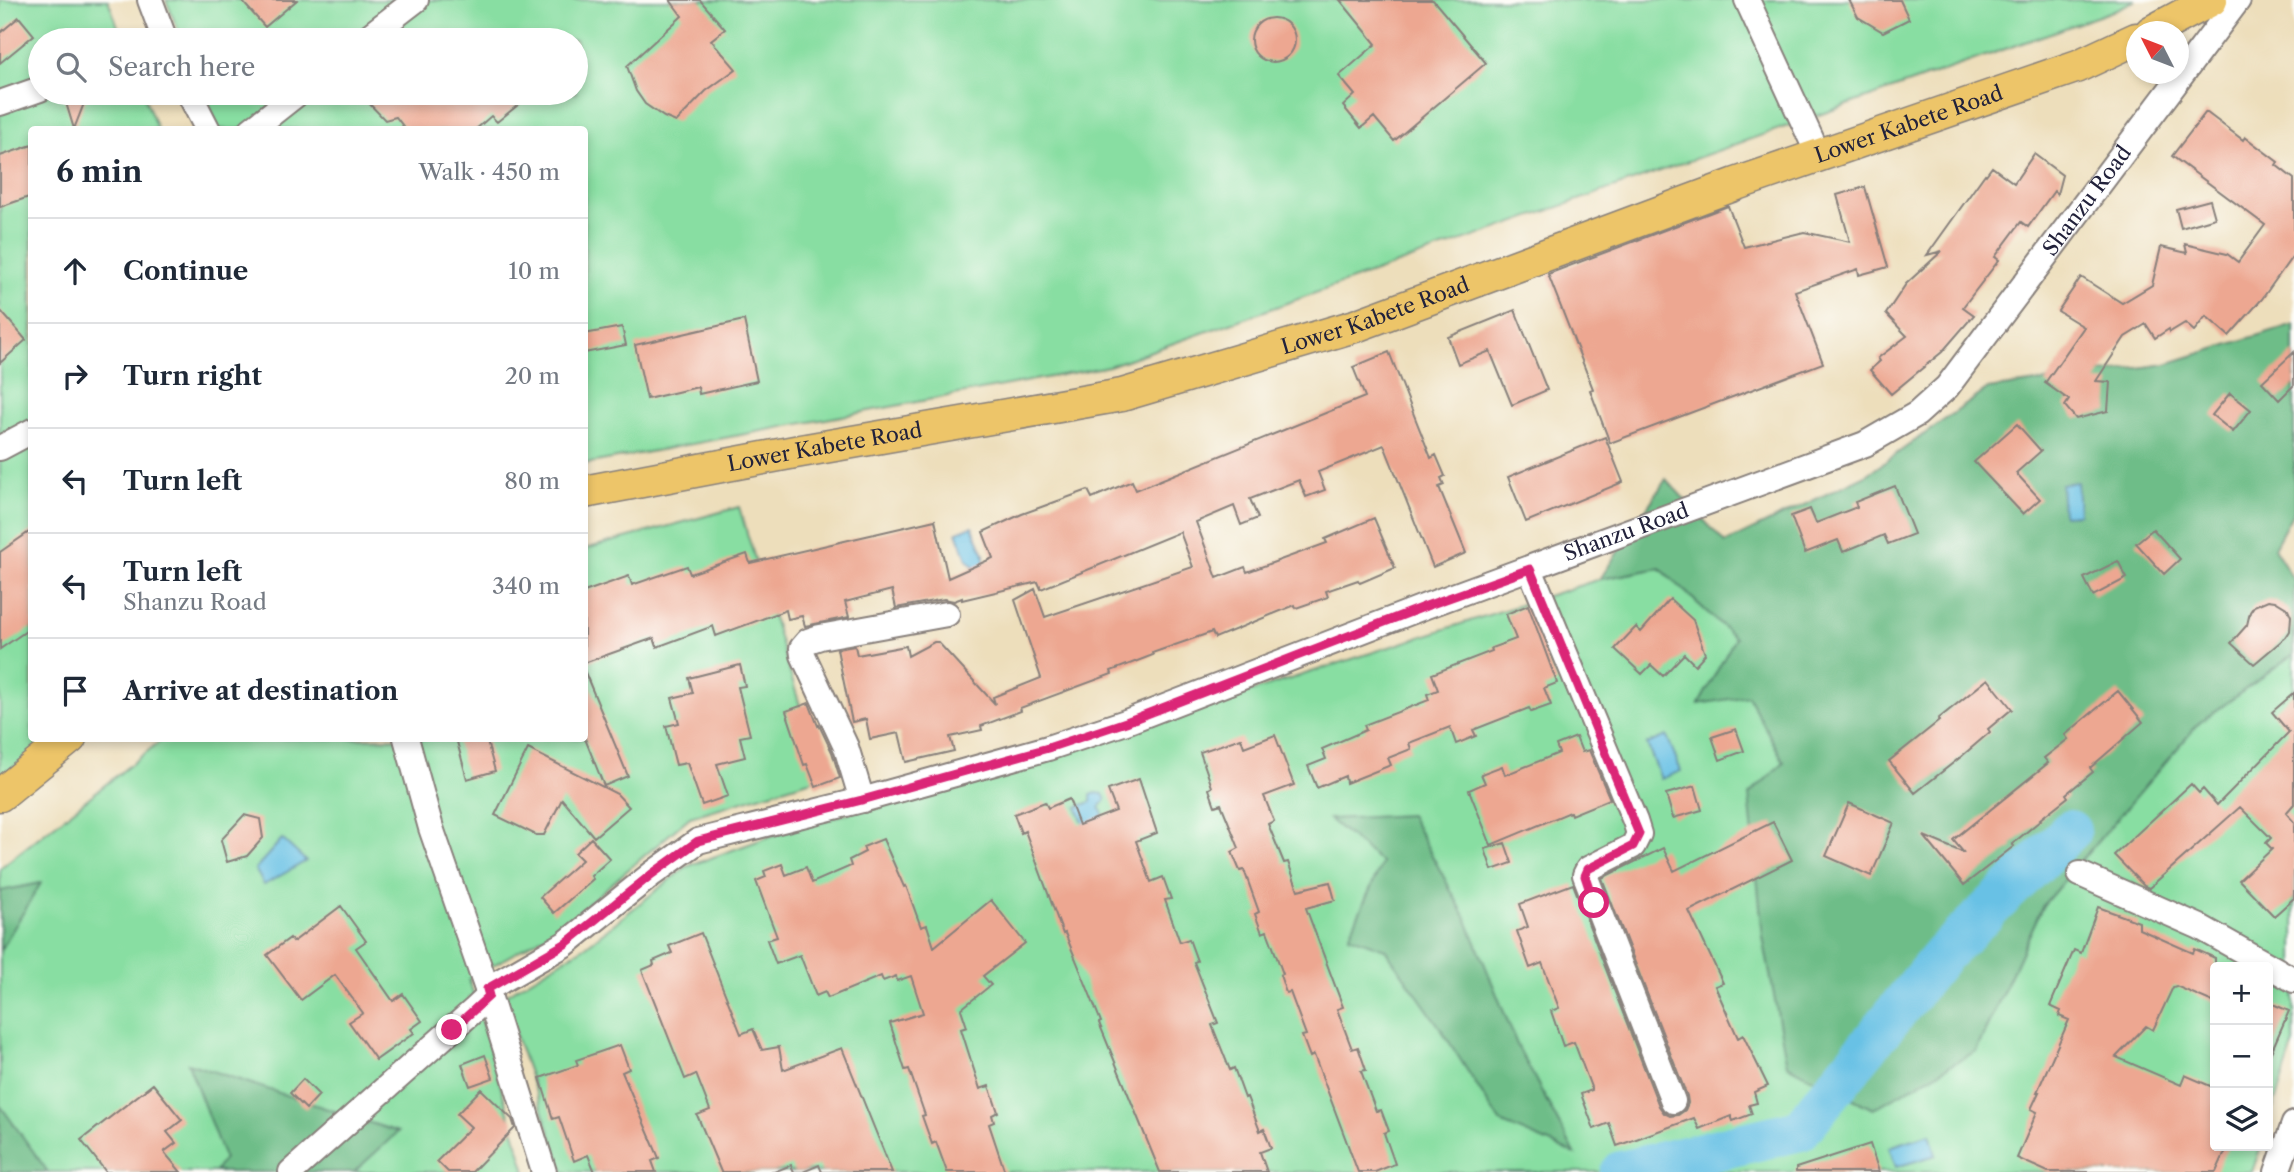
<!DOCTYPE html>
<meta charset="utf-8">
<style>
:root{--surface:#fff;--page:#f2f2f3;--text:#1f2937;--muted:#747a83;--line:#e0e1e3}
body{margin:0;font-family:"Libre Caslon Text",serif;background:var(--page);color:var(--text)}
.controls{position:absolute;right:21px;bottom:21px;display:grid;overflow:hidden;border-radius:7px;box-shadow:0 4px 10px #0003}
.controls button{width:63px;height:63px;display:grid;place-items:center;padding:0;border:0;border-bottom:2px solid var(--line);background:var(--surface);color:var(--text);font:35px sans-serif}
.compass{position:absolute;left:2126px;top:21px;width:63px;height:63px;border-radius:50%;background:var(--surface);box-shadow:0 4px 10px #0003;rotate:312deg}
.stop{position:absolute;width:21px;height:21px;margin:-16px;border:5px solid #db2777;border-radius:50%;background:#fff}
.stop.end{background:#db2777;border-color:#fff;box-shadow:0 2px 7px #0008}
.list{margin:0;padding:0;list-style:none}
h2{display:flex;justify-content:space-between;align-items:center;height:91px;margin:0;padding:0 28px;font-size:30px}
h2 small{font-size:23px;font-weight:400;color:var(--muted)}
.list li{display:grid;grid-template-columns:46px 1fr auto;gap:21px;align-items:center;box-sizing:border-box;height:105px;padding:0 28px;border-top:2px solid var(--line)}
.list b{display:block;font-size:26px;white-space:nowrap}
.list p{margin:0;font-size:23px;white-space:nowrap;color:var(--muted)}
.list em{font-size:23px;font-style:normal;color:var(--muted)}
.icon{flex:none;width:38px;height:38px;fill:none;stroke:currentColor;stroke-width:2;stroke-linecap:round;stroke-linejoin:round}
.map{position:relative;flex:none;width:2294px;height:1172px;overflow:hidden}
.search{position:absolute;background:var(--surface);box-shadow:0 4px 10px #0003;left:28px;top:28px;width:560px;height:77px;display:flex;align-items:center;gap:18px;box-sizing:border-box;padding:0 24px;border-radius:38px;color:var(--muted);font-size:26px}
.panel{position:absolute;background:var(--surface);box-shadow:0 4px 10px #0003;left:28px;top:126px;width:560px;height:616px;border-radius:7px}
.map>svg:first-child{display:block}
</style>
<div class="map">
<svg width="2294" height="1172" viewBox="0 0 2294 1172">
<rect width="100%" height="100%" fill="#fdfcf7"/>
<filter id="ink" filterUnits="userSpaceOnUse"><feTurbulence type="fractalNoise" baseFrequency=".0143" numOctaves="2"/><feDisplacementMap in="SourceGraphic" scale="14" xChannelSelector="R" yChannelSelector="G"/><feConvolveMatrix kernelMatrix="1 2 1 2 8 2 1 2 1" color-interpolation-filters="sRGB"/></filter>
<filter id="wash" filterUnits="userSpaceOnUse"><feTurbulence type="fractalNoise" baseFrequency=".00686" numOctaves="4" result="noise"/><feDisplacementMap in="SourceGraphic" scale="28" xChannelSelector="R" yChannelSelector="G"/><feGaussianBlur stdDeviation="1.57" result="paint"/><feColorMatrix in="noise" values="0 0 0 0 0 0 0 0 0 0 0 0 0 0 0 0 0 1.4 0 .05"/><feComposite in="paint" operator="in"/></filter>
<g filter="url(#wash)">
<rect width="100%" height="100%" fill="#eddebb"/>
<path fill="#88dea2" stroke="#55806e" stroke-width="2" d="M0,0H108L123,40H40V93H143L157,129L32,130V738L63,739L0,794Z
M166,0H2136L2110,12L1109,366L585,464L584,130L218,129L204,93H576V40H182Z
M739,507L822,777L690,817L562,926L469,979L526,1172H0V868L163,739L584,738L585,549Z
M1660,568L1735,638L1748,696L1784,762L1976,1051L2043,905L2199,723L2294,654V1043L2268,1124V967H2215V1146H2261L2252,1172H564L502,997L586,946L686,867L771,836L1160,721L1600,579Z"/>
<path fill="#6ebd88" stroke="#487062" stroke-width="2" d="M2294,324V511L2274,548L2294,580V654L2199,723L2043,905L1976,1051L1873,1109L1787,1065L1763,937L1749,795L1784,762L1748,696L1699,704L1735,638L1660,568L1600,579L1666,479L1725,543L1868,474L1988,389L2166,364Z
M1410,815L1466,918L1518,1047L1575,1154L1500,1122L1439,1026L1385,949L1349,936L1382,863L1329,819Z
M41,883L0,951V891Z
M188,1063L398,1132L354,1172H215L224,1158Z
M0,1105L48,1172H0Z"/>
<path fill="#68c1e5" stroke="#457290" stroke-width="2" d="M2077,482L2079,514L2063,515L2061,484Z
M972,526L984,554V564L974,567L967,559L957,532Z
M1667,736L1681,771L1661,779L1647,744Z
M1096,793L1103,794L1106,800L1100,807L1113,839L1092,845L1077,807L1091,802V795Z
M282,839L306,861L264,885L255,869Z
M1930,1134L1936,1155L1896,1167L1889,1147Z"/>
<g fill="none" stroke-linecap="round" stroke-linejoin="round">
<path stroke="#68c1e5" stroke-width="42" d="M1621,1172L1800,1130L1943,954L2070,831"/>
</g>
<g id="blocks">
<path fill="#eda791" d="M241,0H297L265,27Z
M670,0H700L725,29L711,40L736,69L706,91L676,122L664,117L645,104L636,91L627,66L682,16Z
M1340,0H1433L1486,63L1394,141L1374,117L1361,128L1343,106L1355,95L1339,76L1376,44Z
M1849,0H1900L1909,19L1883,32L1858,17Z
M19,17L34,35L0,63V33Z
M1251 40a22 22 0 1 1 44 0a22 22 0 1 1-44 0Z
M63,93H88L74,129Z
M359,93H533L497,122L491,116L475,130H406L396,117L385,120Z
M2206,112L2243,140L2245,137L2278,162L2276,165L2294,179V254L2262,299L2229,336L2206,316L2194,331L2185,323L2170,332L2169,329L2155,338L2146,324L2125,337L2096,381L2110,382L2108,411L2076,419L2065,406L2069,400L2045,383L2084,327L2058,311L2081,277L2122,303L2152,285L2161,247L2187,253L2185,244L2227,254L2238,262L2265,225L2172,156Z
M32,145V196L0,207V156Z
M2034,154L2062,175L2057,194L2054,191L2028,227L2021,222L1995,257L1999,260L1963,307L1974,315L1942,352L1891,394L1870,370L1880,361L1878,358L1907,336L1886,314L1906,284L1942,251L1927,255L1985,174L1986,175L1992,167L2014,183Z
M1865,187L1888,267L1859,275L1858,269L1795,291L1823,363L1610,443L1590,390L1593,389L1548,274L1728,206L1744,247L1804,232L1850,242L1837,195Z
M2210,200L2215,218L2181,228L2176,209Z
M0,310L26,340L0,363Z
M1515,310L1547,390L1512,405L1490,351L1458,364L1448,337Z
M744,320L757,381L699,394L698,387L647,399L635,345Z
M622,327L626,345L584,353V334Z
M1389,352L1431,458L1436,455L1445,476L1441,478L1444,485L1439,487L1466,553L1433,567L1384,445L1318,472L1325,490L1306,497L1299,480L1250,499L1258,518L1241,525L1234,506L1196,522L1217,578L1245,567L1247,572L1327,543L1325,539L1374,518L1395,568L1360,583L1358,580L1326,591L1328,597L1296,608L1295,605L1215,638L1212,632L1152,653L1153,655L1111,671L1112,674L1020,708L1021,711L981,726L982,730L950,737L954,751L906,762L899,733L870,739L866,719L852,722L837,649L855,646L857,655L906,646L908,656L934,642H938L995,704L993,697L1041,678L1015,600L1035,589L1045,617L1193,567L1180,532L1041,589L1038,582L962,600V598L954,601L944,599L896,608L892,590L845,602L849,617L805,626L802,616L788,619L786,610L716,636L713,626L657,647L654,638L584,663V592L629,576L632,585L687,566L690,574L747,554L750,563L935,520L948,578L993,558L983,532L1022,514L1088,490L1092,498L1132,481L1136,490L1365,397L1353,367Z
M2294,352V385L2279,400L2262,382Z
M2230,393L2251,410L2233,432L2212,415Z
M2017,424L2041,451L2016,473L2040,499L2023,514L1974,462Z
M1605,437L1623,482L1526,522L1508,477Z
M1895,486L1914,534L1888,544L1884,535L1843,552L1838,540L1805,553L1791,516L1810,509L1816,523L1857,507L1855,502Z
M2153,529L2180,559L2164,574L2136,543Z
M32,530V627L0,649V552Z
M2118,561L2127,578L2093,596L2084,578Z
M1670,599L1693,620L1705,654L1695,665L1684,654L1663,676L1651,665L1642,674L1615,649L1636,627L1641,632Z
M2268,600L2275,601L2288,609L2291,616L2290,631L2286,637L2254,664L2231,643L2247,625L2250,612L2254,606Z
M1528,605L1557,683L1544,688L1551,705L1531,712L1529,708L1473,730L1476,736L1456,744L1450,727L1409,743L1411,749L1388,758L1391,765L1346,783L1345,776L1317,788L1308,766L1326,759L1322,749L1366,730L1364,725L1429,700L1427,694L1438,690L1432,674L1492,651L1491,648L1516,639L1506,614Z
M740,665L745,686L738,687L750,735L740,737L745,757L717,764L728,796L702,805L687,763L676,765L666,726L679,723L672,698L693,693L689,678Z
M584,670L628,776L604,786L584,736Z
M1988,679L2012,709L1988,729L1990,732L1962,756L1915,793L1889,761L1939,721L1938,719Z
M2118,691L2143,722L2090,768L2093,772L2066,794L2068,797L2040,819L2041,820L2012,844L2014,846L1964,885L1924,836L1964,853L1953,840L2048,763L2044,758L2068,739L2065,735Z
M2294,693V804L2286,813L2294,822V898L2274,916L2239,880L2272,849L2266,843L2271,838L2240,807L2149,888L2144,886L2114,855L2191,784L2199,793L2203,789L2217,805L2289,732L2272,712Z
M809,703L818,726L819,725L832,752L840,778L816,787L807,764L804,765L786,711Z
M1736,729L1744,751L1720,760L1712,737Z
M1275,735L1294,785L1264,796L1274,821L1268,824L1284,863L1288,862L1298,890L1330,882L1335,900L1306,908L1343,1007L1337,1009L1352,1049L1358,1047L1366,1070L1361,1071L1376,1111L1381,1110L1389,1131L1384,1133L1395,1164L1375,1172H1358L1314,1055L1310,1057L1302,1036L1306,1035L1290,992L1286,993L1280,975L1283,974L1267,931L1262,933L1255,914L1259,912L1244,870L1240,871L1232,852L1239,848L1221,804L1215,806L1209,789L1212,787L1200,752L1241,738L1244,747Z
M1576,737L1582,752L1589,750L1610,799L1571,815L1570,812L1491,845L1469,790L1485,783L1481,774L1502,766L1505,775L1559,753L1556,745Z
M456,738H486L495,771L467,779Z
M528,749L617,794L629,807L594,837L562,799L544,835H536L495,815Z
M1139,779L1157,833L1136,841L1151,882L1163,877L1171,899L1165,900L1180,942L1189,939L1197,961L1194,962L1218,1023L1212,1025L1230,1070L1234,1068L1245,1098L1247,1097L1260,1131L1264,1129L1271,1148L1260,1152L1267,1172H1160L1099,1023L1101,1022L1085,982L1065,933L1063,934L1025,831L1021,833L1014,814L1045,802L1048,808L1069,799L1079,825L1116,811L1108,790Z
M1695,786L1702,810L1673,818L1666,794Z
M1849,803L1894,823L1871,876L1826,856Z
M244,815L260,819L263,838L247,856L227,862L221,840Z
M1773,822L1792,860L1689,911L1723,983L1715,986L1738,1038L1743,1035L1768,1086L1754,1092L1757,1103L1749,1105L1752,1114L1733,1121L1731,1116L1699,1129L1694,1118L1617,1146L1609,1123L1594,1129L1581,1094L1592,1090L1574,1042L1563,1046L1551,1011L1559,1008L1542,963L1530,968L1517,931L1528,927L1520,904L1573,884L1659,1106L1664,1113L1670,1116L1678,1115L1685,1110L1688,1103L1687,1096L1602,878L1663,848L1674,871Z
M591,838L610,859L591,876L593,879L554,913L540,897L582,860L575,853Z
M883,839L904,887L906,886L921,927L927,925L934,947L991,900L1025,943L983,976L991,985L961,1009L967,1027L961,1029L980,1089L989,1086L998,1112L992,1115L994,1122L989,1124L1005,1172H947L936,1142L932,1144L922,1116L925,1115L909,1069L905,1070L890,1023L923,1013L911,976L897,981L896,976L883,981L881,976L828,998L825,992L816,996L800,955L776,964L767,940L777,937L756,881L766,877L764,871L782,864L786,875L806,867L812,883L851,866L849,860L865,852L863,847Z
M1505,843L1512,863L1492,870L1485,849Z
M341,906L366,941L356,948L393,1001L403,994L422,1021L411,1029L414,1033L376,1060L349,1022L363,1013L335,975L301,1000L267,955L290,938L293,942Z
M2098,907L2139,922V929L2193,953L2195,949L2215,958V1003L2176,986L2173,987L2153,1030L2146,1026L2116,1057L2181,1085L2185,1075L2215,1088V1146H2228L2216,1172H2048L2017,1158L2037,1112L2031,1109L2039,1092H2037L2069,1020L2059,1016L2061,1011L2050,1006L2074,950L2081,953Z
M701,933L741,1034L753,1029L762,1050L779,1047L783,1070L842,1048L892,1172H822L819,1165L803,1172H794L791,1165L774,1172H721L697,1115L710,1110L696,1074L685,1079L642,970L654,965L653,961L672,953L669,946Z
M2268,1002L2289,1011L2268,1059Z
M620,1045L629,1069L622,1072L659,1158L652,1161L656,1172H595L588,1155L574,1161L559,1117L553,1119L540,1078L578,1065L576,1060Z
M485,1055L493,1078L470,1086L462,1064Z
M303,1079L319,1095L306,1109L290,1093Z
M153,1084L182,1120L167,1132L176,1143L164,1152L181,1172H106L81,1140Z
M481,1089L512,1119L515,1128L472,1172H448L437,1161L471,1127L457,1114Z
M1870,1144L1879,1172H1796V1168Z"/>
</g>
</g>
<g filter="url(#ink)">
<use href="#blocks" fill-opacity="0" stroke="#88807b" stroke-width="2"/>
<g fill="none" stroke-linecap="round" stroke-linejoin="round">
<defs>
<g id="minor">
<path d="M150,0L165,40"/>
<path d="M1747,0L1819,156"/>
<path d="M364,40L416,0"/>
<path d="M189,93L208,130"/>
<path d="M0,103L40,89"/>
<path d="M251,130L298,93"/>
<path d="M0,448L32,431"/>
<path d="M1530,569L1635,821L1639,834L1633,846L1588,869L1585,875L1673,1101"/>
<path d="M406,738L431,828L487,989L544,1172"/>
<path d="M862,800L846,747L803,655L802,648L808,641L820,637L947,614"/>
<path d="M2080,874L2200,927L2294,980"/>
<path id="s1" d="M291,1172L474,1010L489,996L487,989L565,944L652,874L698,841L862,800L1048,748L1126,722L1426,606L1865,444L1917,414L1947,387L2238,0"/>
<path d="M2277,1172L2294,1124"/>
</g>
<g id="major">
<path d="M2151,32L2211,0"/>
<path id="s2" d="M584,492L795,452L1122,395L1355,326L1736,184L2078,66L2136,39"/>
<path d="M0,795L70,738"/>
</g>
</defs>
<use href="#minor" stroke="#88807b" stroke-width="28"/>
<use href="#major" stroke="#88807b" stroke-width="35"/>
<use href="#minor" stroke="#fff" stroke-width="24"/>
<use href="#major" stroke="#edc569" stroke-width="32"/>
</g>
</g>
<g fill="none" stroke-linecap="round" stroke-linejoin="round" filter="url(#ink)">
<path stroke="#db2777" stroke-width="9" d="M452,1030L489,996L487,989L565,944L652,874L698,841L862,800L1048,748L1126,722L1426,606L1530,569L1639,834L1633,846L1588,869L1585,876L1594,903"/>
</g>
<g text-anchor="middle" stroke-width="7" stroke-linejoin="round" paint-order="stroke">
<g font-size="21" fill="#22223b" stroke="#fdfcf7">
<text dy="7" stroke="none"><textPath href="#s2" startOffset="1379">Lower Kabete Road</textPath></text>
<text dy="7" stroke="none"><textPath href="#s1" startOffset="2098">Shanzu Road</textPath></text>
<text dy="7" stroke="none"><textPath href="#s2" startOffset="812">Lower Kabete Road</textPath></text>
<text dy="7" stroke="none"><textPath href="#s2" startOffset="245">Lower Kabete Road</textPath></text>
<text dy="7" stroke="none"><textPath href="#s1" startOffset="1510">Shanzu Road</textPath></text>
</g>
</g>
</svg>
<div class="controls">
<button>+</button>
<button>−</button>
<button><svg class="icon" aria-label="layers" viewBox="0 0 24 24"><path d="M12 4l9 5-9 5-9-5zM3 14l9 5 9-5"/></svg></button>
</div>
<svg class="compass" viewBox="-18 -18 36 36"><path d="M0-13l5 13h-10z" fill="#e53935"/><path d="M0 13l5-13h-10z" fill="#747a83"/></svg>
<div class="stop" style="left:1594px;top:903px"></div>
<div class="stop end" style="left:452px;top:1030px"></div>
<div class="search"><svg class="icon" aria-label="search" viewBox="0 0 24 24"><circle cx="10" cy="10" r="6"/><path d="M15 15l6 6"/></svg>Search here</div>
<section class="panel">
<h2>6 min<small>Walk · 450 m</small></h2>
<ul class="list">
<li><svg class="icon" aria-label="ahead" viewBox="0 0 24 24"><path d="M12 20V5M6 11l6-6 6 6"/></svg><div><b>Continue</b></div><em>10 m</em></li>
<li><svg class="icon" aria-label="right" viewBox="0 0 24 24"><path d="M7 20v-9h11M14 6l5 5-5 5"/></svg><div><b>Turn right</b></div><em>20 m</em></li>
<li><svg class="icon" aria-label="left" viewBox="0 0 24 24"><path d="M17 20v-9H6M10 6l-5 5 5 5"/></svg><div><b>Turn left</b></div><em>80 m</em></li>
<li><svg class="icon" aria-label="left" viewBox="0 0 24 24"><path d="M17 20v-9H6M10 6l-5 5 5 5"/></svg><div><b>Turn left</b><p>Shanzu Road</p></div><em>340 m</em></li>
<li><svg class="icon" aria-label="arrive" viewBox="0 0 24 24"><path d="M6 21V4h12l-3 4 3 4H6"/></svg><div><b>Arrive at destination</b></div></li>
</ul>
</section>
</div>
